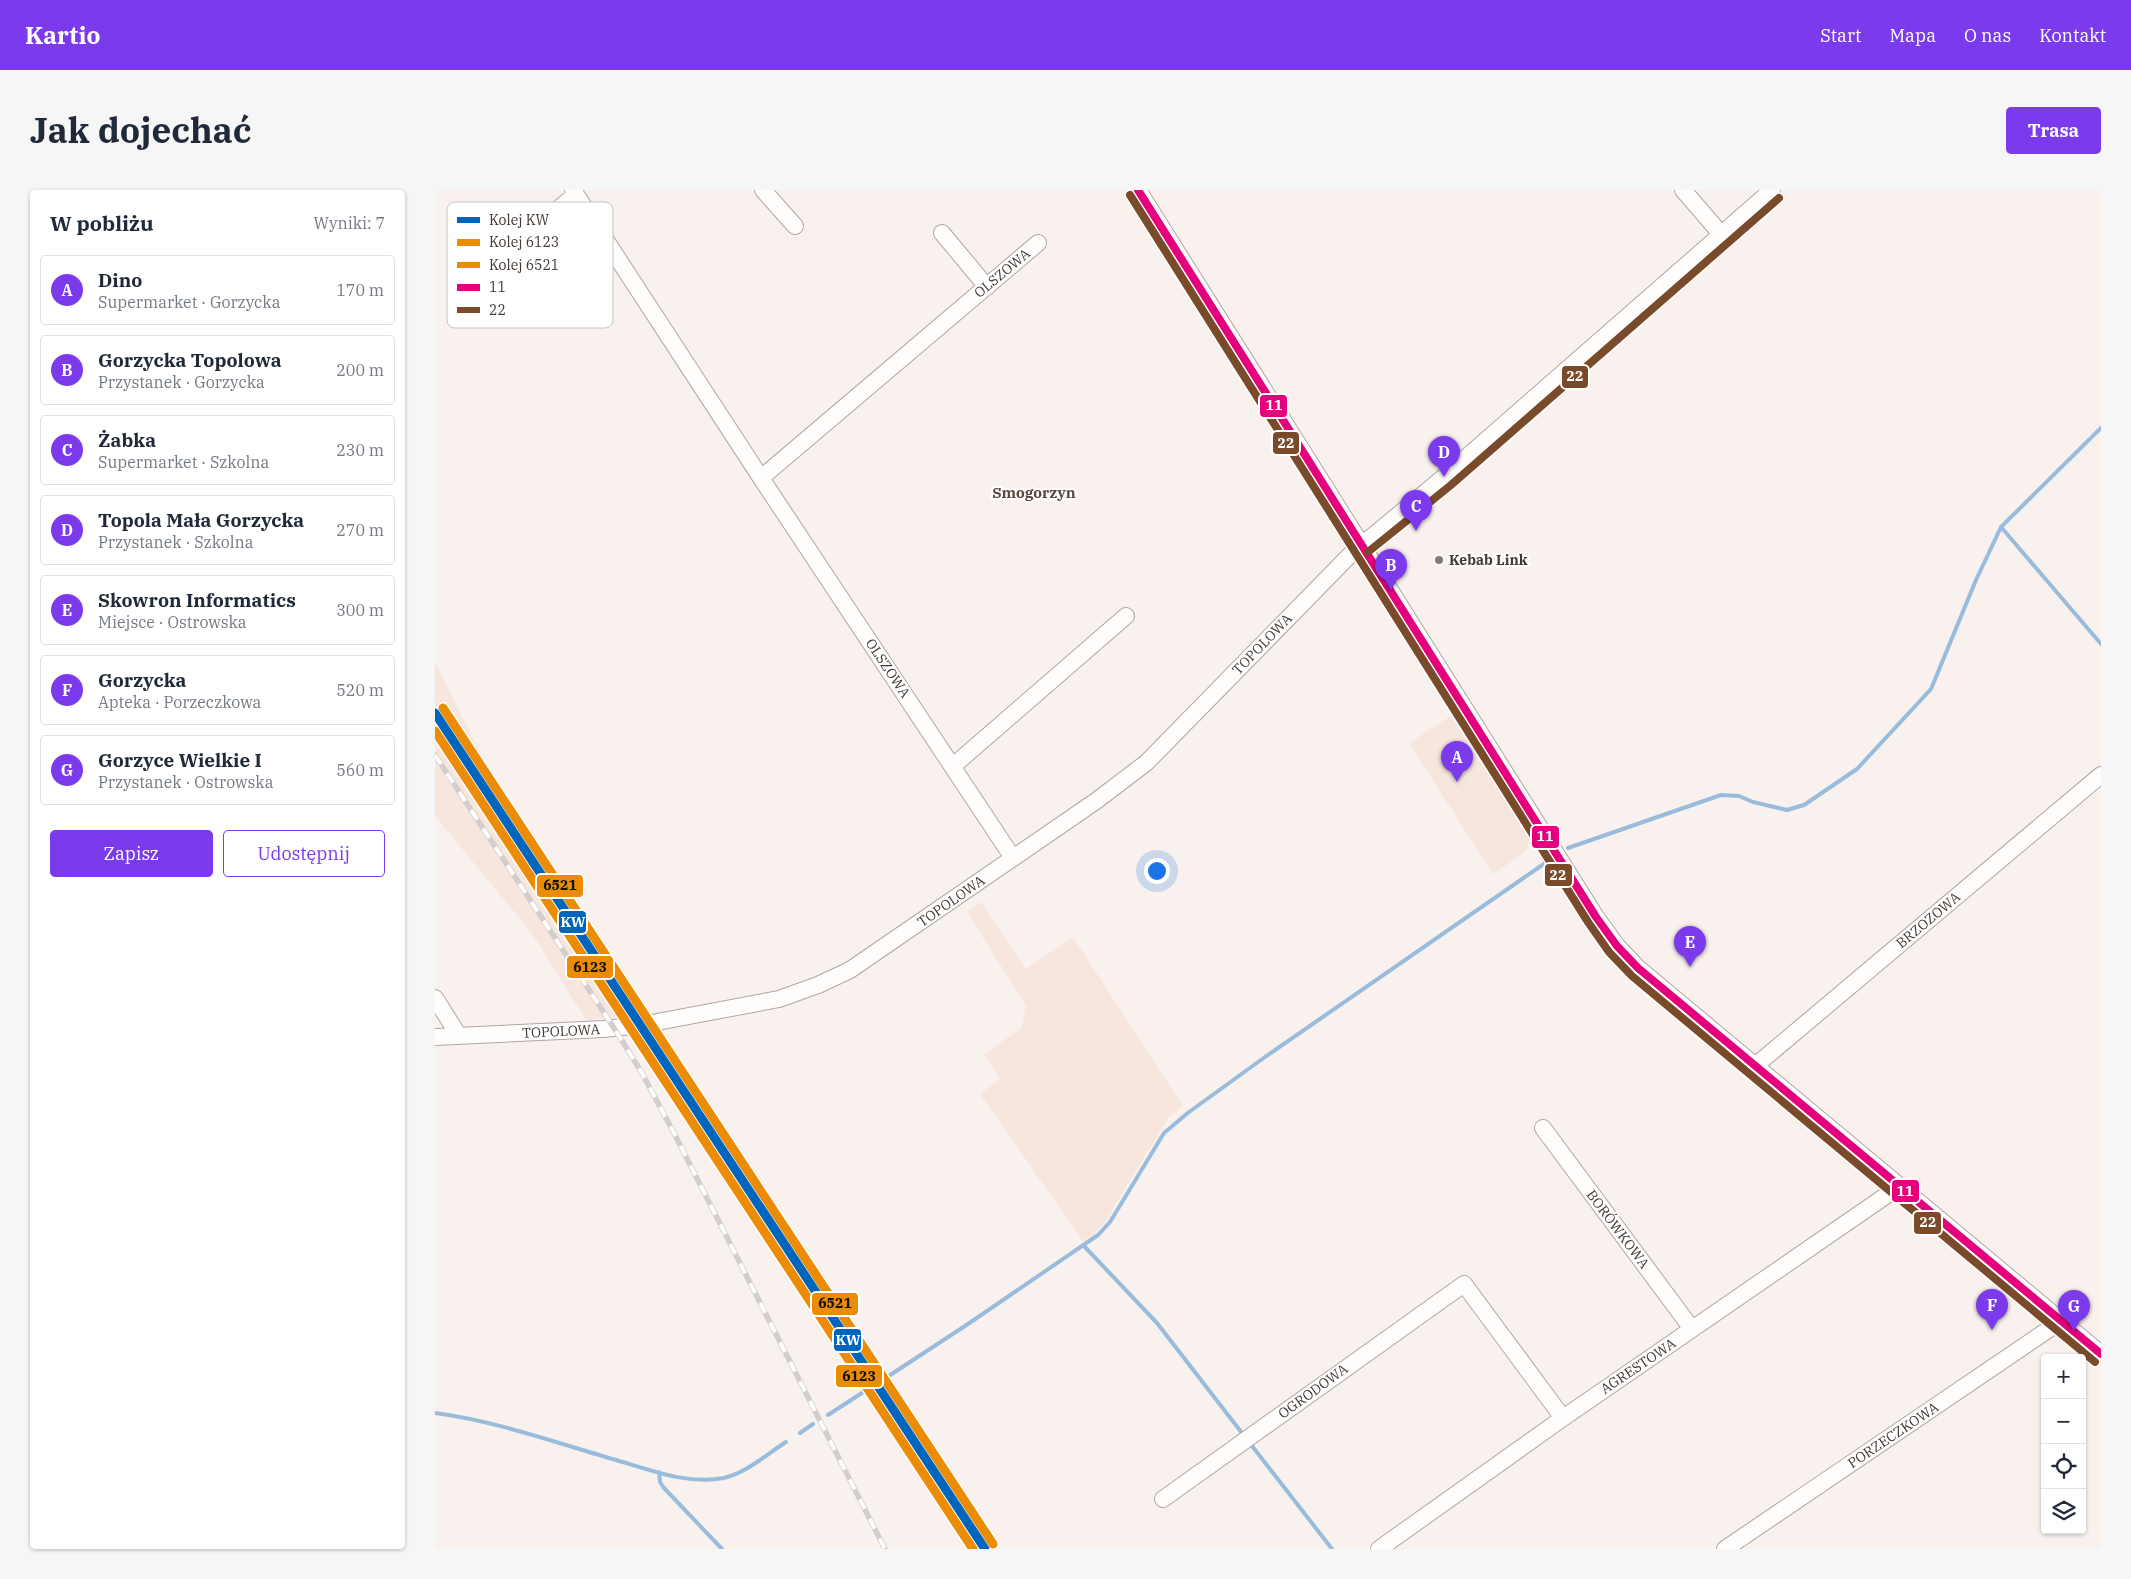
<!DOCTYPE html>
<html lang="pl">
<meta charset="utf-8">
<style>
:root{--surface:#fff;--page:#f6f6f7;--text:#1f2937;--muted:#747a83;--line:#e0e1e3;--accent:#7c3aed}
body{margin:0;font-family:"IBM Plex Serif",serif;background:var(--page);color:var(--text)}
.controls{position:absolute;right:15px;bottom:15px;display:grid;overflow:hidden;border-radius:5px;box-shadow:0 1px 4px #0004}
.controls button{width:45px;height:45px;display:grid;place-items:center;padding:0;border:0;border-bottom:1px solid var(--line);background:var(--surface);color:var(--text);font:25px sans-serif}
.you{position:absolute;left:721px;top:680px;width:18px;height:18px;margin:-12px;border:4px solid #fff;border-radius:50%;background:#1a73e8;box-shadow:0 0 0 8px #1a73e833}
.badge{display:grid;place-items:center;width:32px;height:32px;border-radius:50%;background:var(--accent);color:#fff;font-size:16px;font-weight:700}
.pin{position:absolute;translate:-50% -41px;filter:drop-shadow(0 1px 2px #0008)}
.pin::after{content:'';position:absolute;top:26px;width:18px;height:15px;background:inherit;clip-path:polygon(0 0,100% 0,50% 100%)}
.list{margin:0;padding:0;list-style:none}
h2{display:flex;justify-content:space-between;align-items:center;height:65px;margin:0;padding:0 20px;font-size:21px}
h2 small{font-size:16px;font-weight:400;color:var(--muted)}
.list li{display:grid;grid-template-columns:32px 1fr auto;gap:15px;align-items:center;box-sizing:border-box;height:70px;margin:0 10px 10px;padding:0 10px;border:1px solid var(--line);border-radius:5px}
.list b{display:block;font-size:19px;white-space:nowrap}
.list p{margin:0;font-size:16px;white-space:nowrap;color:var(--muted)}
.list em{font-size:16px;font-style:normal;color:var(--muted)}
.actions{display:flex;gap:10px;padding:15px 20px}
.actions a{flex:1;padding:11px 0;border:1px solid var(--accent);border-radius:5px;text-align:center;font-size:18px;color:var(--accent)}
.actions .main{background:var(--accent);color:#fff}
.icon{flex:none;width:28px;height:28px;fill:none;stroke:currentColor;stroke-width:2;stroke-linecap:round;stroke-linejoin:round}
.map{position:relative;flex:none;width:1666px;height:1359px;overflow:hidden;border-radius:5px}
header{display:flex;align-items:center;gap:30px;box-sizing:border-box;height:70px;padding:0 25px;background:var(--accent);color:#fff}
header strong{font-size:24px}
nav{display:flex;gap:28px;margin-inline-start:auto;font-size:18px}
.intro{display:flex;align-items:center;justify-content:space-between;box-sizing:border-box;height:120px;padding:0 30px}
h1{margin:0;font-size:35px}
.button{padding:12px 22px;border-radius:5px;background:var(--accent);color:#fff;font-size:18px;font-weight:700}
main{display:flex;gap:30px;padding:0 30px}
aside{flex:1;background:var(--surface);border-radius:5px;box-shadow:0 1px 4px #0004}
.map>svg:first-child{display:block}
</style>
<header>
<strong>Kartio</strong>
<nav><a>Start</a><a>Mapa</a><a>O nas</a><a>Kontakt</a></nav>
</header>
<div class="intro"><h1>Jak dojechać</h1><a class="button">Trasa</a></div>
<main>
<aside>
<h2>W pobliżu<small>Wyniki: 7</small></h2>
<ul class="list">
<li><span class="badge">A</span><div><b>Dino</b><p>Supermarket · Gorzycka</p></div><em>170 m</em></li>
<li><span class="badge">B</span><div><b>Gorzycka Topolowa</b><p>Przystanek · Gorzycka</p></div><em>200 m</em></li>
<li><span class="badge">C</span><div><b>Żabka</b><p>Supermarket · Szkolna</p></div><em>230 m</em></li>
<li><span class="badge">D</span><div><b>Topola Mała Gorzycka</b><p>Przystanek · Szkolna</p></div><em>270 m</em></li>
<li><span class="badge">E</span><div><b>Skowron Informatics</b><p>Miejsce · Ostrowska</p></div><em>300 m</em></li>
<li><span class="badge">F</span><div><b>Gorzycka</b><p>Apteka · Porzeczkowa</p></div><em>520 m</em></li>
<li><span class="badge">G</span><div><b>Gorzyce Wielkie I</b><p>Przystanek · Ostrowska</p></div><em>560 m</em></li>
</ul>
<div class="actions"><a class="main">Zapisz</a><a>Udostępnij</a></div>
</aside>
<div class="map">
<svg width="1666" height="1359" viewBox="0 0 1666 1359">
<rect width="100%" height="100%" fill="#f8f1ed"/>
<path fill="#f7e6de" d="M0,473L57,586L208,824L151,830L96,742L0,626Z
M1016,526L1095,648L1091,661L1058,684L974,553Z
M546,712L591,779L638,747L748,916L733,928L668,1035L655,1047L648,1051L545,904L565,889L549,864L587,838L591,816L532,722Z"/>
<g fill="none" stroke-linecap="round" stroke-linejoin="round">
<path stroke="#9abcdc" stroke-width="4" d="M1566,337L1666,454
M1133,658L1286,605L1304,606L1318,612L1352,620L1369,615L1422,579L1496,499L1541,390L1566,337L1666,238
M649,1056L722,1133L810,1247
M446,1191L533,1134L663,1045L675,1032L729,943L754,922L830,867L1113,671
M0,1223C61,1231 122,1253 181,1270C215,1280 252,1295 289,1288C311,1283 332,1264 351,1252
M393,1225L430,1201
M365,1243L378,1234
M814,1252L897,1359
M224,1282L225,1292L229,1298L287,1359"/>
<defs>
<path id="minor" d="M138,0L326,288L578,668
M328,0L360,36
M703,0L1161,727L1182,756L1203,778L1666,1164
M1248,0L1286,44
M507,43L552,97
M48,83L141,4
M326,288L603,53
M518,576L691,426
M0,808L24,846
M0,847L169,839L206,835L344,809L383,795L415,780L661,611L711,573L916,364L1009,287L1337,0
M1320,876L1666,585
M1108,938L1257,1139
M728,1309L1029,1094L1128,1228
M944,1359L1128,1228L1465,996
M1290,1359L1626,1131"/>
</defs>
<use href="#minor" stroke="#aea7a3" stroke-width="18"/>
<use href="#minor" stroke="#fefdfc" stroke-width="16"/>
<defs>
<path id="rail" d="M0,565L179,838L207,883L239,943L450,1359"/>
</defs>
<use href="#rail" stroke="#d1cecd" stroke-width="5.5"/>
<use href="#rail" stroke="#fff" stroke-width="4" stroke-dasharray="11" stroke-linecap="butt"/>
<defs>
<path id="bus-1" d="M703,0L1161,727L1182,756L1203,778L1666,1164"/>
<path id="bus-2" d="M695,5L1153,732L1174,762L1197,786L1660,1172
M933,362L1016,295L1344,8"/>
</defs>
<use href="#bus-1" stroke="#fff" stroke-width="11"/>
<use href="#bus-2" stroke="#fff" stroke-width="11"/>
<use href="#bus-1" stroke="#e5007d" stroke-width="8"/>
<use href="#bus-2" stroke="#7a4b2a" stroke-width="8"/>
<defs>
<path id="rail-1" d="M0,523L550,1359"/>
<path id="rail-2" d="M0,541L538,1359"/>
<path id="rail-3" d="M8,518L558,1354"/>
</defs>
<use href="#rail-1" stroke="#fff" stroke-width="12"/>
<use href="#rail-2" stroke="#fff" stroke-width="12"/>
<use href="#rail-3" stroke="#fff" stroke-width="12"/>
<use href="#rail-1" stroke="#0065bd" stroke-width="9"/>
<use href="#rail-2" stroke="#ec8c05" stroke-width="9"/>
<use href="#rail-3" stroke="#ec8c05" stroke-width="9"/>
</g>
<circle fill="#827975" stroke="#fff" stroke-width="2" cx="1004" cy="370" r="5"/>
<g text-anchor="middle" stroke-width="4.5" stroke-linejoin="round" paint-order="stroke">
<g font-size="14" fill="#423934" stroke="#fff">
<text transform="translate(567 83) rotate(-40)" y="5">OLSZOWA</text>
<text transform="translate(827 454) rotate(-46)" y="5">TOPOLOWA</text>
<text transform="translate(453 478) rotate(56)" y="5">OLSZOWA</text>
<text transform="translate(516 711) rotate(-35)" y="5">TOPOLOWA</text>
<text transform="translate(1493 730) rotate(-40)" y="5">BRZOZOWA</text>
<text transform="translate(126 841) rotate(-3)" y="5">TOPOLOWA</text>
<text transform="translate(1183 1039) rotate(53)" y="5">BORÓWKOWA</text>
<text transform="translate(1203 1176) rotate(-34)" y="5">AGRESTOWA</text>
<text transform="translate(878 1201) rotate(-36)" y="5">OGRODOWA</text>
<text transform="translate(1458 1245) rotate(-34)" y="5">PORZECZKOWA</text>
</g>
<g font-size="14" font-weight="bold" fill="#423934" stroke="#fff" text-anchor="start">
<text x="1014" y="375">Kebab Link</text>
</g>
<g font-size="15" font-weight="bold" fill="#5b483e" stroke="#fff">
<text x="599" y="308">Smogorzyn</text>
</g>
</g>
<rect x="12" y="12" width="166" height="126" rx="8" fill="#fff" stroke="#c6c4c2" stroke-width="1"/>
<rect x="22" y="27" width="23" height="6" fill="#0065bd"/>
<rect x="22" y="49" width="23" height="7" fill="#ec8c05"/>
<rect x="22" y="72" width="23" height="6" fill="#ec8c05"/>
<rect x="22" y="94" width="23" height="7" fill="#e5007d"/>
<rect x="22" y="117" width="23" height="6" fill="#7a4b2a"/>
<g font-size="14" fill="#423934">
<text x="54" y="35">Kolej KW</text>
<text x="54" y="57">Kolej 6123</text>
<text x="54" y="80">Kolej 6521</text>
<text x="54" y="102">11</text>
<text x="54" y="125">22</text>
</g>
<g stroke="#fff" stroke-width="2">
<rect x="1126" y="175" width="28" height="24" rx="5" fill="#7a4b2a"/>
<rect x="824" y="204" width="29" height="24" rx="5" fill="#e5007d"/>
<rect x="837" y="241" width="28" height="24" rx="5" fill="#7a4b2a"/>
<rect x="1096" y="635" width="29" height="24" rx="5" fill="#e5007d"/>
<rect x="1109" y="673" width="29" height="24" rx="5" fill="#7a4b2a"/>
<rect x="101" y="684" width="48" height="24" rx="5" fill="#ec8c05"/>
<rect x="123" y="720" width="29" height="24" rx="5" fill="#0065bd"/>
<rect x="131" y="765" width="48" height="24" rx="5" fill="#ec8c05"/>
<rect x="1456" y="989" width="29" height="24" rx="5" fill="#e5007d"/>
<rect x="1478" y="1021" width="29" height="24" rx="5" fill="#7a4b2a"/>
<rect x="376" y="1102" width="48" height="24" rx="5" fill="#ec8c05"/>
<rect x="398" y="1138" width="29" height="24" rx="5" fill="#0065bd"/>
<rect x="400" y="1174" width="48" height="24" rx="5" fill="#ec8c05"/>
</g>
<g font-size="14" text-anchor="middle" font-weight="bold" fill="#fff">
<text x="1140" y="191">22</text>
<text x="839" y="220">11</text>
<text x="851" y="258">22</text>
<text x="1110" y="651">11</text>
<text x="1123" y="690">22</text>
<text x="138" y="737">KW</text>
<text x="1470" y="1006">11</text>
<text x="1493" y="1037">22</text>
<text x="413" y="1155">KW</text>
</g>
<g font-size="14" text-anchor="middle" font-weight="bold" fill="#111">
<text x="125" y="700">6521</text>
<text x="155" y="782">6123</text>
<text x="400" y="1118">6521</text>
<text x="424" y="1191">6123</text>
</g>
</svg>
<div class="controls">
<button>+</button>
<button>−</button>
<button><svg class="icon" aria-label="locate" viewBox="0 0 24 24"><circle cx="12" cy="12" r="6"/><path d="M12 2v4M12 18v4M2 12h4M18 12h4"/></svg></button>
<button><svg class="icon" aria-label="layers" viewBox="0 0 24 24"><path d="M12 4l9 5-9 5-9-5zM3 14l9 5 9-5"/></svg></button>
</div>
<div class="you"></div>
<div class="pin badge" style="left:1022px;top:592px">A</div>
<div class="pin badge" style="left:956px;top:400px">B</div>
<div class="pin badge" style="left:981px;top:341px">C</div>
<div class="pin badge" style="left:1009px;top:287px">D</div>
<div class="pin badge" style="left:1255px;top:777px">E</div>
<div class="pin badge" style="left:1557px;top:1140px">F</div>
<div class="pin badge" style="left:1639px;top:1141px">G</div>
</div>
</main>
